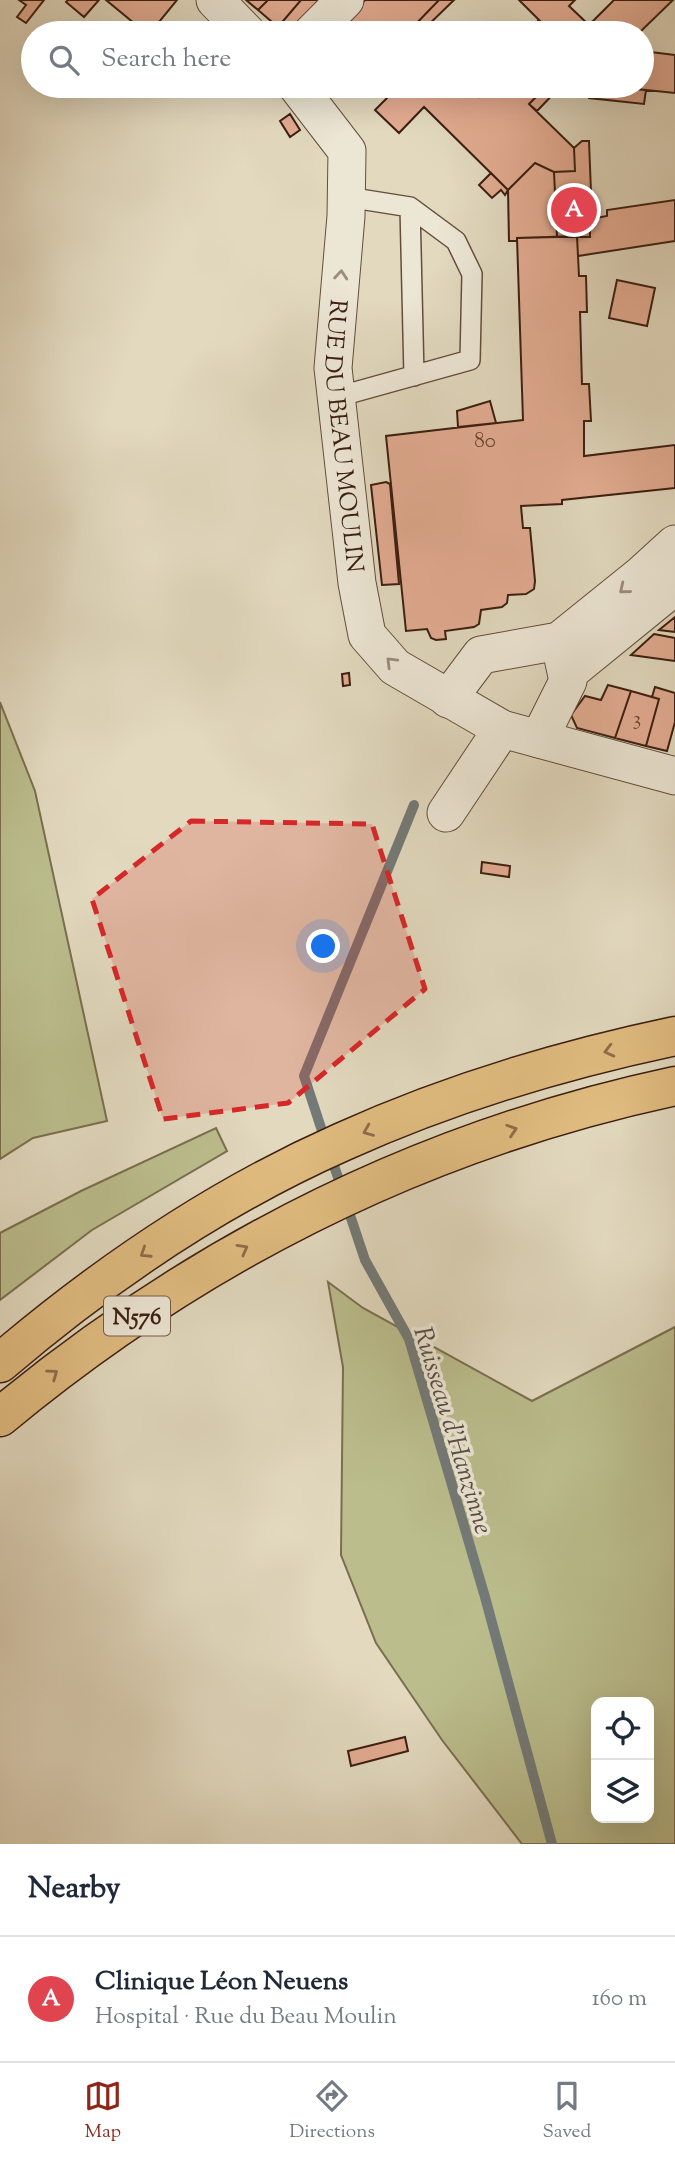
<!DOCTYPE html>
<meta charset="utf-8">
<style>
:root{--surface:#fff;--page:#f2f2f3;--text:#1f2937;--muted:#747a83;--line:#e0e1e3;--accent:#8f2418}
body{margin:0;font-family:"Sorts Mill Goudy",serif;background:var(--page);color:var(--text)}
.controls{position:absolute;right:21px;bottom:21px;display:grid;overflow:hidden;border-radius:14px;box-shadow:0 7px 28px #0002}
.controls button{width:63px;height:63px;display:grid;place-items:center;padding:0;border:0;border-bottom:2px solid var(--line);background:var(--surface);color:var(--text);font:35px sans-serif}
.you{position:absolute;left:324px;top:947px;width:24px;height:24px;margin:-18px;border:5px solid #fff;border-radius:50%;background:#1a73e8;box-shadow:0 0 0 10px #1a73e833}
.badge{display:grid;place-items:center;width:46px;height:46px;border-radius:50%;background:var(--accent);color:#fff;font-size:23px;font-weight:700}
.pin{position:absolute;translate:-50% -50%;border:4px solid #fff;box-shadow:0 2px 7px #0006}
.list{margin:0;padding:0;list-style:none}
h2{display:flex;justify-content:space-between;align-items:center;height:91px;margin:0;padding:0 28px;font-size:30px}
h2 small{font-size:23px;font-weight:400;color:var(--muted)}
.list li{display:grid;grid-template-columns:46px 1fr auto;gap:21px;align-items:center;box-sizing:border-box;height:126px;padding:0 28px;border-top:2px solid var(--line)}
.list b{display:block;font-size:26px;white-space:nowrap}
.list p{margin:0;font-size:23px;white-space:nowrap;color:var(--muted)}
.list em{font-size:23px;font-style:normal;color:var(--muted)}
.icon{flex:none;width:38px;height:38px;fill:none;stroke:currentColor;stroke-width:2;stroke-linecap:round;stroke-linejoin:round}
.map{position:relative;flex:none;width:675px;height:1844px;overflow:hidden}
.search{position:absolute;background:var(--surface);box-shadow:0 7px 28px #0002;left:21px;right:21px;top:21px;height:77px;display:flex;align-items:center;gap:18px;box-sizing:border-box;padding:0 24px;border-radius:38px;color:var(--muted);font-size:26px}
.sheet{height:217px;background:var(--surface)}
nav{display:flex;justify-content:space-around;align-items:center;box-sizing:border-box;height:98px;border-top:2px solid var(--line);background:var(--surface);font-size:19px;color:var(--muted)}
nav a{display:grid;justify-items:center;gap:4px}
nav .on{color:var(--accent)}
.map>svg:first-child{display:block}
</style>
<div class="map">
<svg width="675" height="1844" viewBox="0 0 675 1844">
<rect width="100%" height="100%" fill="#e2d9bf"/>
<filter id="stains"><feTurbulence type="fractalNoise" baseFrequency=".00286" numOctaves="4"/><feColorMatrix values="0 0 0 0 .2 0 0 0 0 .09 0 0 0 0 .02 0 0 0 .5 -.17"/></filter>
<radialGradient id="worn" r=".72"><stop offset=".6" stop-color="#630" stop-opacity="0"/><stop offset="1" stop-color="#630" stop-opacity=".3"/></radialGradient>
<path fill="#bbbd8d" stroke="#7b6e4e" stroke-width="2" fill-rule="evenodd" d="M0,702L35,791L107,1121L33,1138L0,1159Z
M216,1128L227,1151L92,1230L0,1300V1233L81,1191Z
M328,1282L363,1308L532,1401L675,1327V1844H522L442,1740L376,1643L341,1555L343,1367ZM649,1702V1818H596V1702Z"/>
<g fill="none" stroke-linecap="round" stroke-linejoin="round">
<path stroke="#737a77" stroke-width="10" d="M326,1143L304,1076L414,805
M331,1157L342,1189
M346,1203L365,1260L409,1339L485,1597L552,1844"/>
</g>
<path fill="#e3ac92" stroke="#3b1e10" stroke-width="2" d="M19,0H44L26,23L17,17L26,5Z
M68,0H99L84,17L66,2Z
M106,0H177L150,33H146Z
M246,0H268L258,10Z
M268,0H301L278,27L258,10Z
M301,0H325L307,33H285L278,27Z
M365,0H439L410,30L414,33H350L342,25Z
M439,0H454L420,33H414L410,30Z
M519,0H575L569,6L589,25L614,0H673L639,33H540L546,27Z
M539,20L546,27L540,33H526Z
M131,21L146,33H121Z
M642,51L675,55V93L608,86H642Z
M399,86H467L479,97L490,86H547L529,104L574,148L575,171L554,172L535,163L508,190L424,107L399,133L375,110Z
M474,86H490L479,97L470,89Z
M547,86H561L537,111L529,104Z
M590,86L646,90L644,104L589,98Z
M290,114L300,130L290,137L280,121Z
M582,141H589L592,218L590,219V237H557L554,172L575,171L574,148Z
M535,163L554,172L557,237L517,238V241H509L508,190Z
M491,173L508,190L505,195L501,190L492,198L479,185Z
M675,200V241L578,256L577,237H590V219L607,216V210Z
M577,236L579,276H586L587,312H580L582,384H589L591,421H584V456L675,445V488L562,500V504L521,506L523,528H530L535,581L534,589L526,594L508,595L507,603L502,607L481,610L479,624L474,627L445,631L446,639L436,640L431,638L427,629L406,631L386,436L523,420L517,238Z
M617,280L655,288L647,326L609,318Z
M490,401L496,423L458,427L457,411Z
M386,482L390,484L399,584L382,585L371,485Z
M675,617V632L659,630Z
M654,634L675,638V661L631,655Z
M349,673L350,685L343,686L342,674Z
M608,685L631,691L615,738L577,728L571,715L585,696L601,700Z
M655,687L675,693V722L667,751L646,746L659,699L652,697Z
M631,691L659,699L646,746L615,738Z
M482,862L510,866L509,877L481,873Z
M405,1737L408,1751L351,1766L348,1751Z"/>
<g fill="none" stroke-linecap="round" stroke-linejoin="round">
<defs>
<path id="lane" d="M410,207L414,376
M337,397L470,360L472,274L456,241L410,207L347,197"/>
<g id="street">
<path d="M215,0L247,33"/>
<path d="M312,33L345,0"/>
<path id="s1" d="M297,86L347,151L346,216L333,368L357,583L367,635L395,667L502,729L675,776"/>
<path d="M567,674L675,586"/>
<path d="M448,699L481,655L559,641L641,575L675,544"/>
<path d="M539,739L568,681L562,653"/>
<path d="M446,813L502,729"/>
</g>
<path id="primary" d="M0,1363C103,1275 218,1197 342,1142C448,1094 561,1060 675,1036
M0,1417C199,1252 422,1140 675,1086"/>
</defs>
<use href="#lane" stroke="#654d3c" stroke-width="22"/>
<use href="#street" stroke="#654d3c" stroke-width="39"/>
<use href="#primary" stroke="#3b1e10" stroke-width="41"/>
<use href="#lane" stroke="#ece6d5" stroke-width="19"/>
<use href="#street" stroke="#ece6d5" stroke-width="37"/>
<use href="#primary" stroke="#e1bc80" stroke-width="38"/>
</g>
<defs><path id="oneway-chevron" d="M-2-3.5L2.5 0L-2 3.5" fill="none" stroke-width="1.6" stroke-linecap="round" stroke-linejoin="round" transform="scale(1.75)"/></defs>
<g stroke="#9c8c7c">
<use href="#oneway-chevron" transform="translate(341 275) rotate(-85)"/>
<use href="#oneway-chevron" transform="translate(624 589) rotate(141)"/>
<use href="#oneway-chevron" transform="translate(391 662) rotate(-135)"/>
</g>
<g stroke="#8e6d48">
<use href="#oneway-chevron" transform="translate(609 1051) rotate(166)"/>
<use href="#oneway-chevron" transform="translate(512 1130) rotate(-18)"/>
<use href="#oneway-chevron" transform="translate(368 1131) rotate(158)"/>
<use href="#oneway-chevron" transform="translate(243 1249) rotate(-29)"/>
<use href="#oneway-chevron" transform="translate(145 1253) rotate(147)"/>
<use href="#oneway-chevron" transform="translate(53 1374) rotate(-36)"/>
</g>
<path fill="#d62828" fill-opacity="0.2" stroke="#d62828" stroke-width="5" stroke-dasharray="14 9" stroke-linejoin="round" d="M191,821L372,824L425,989L288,1103L163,1119L92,899Z"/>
<g text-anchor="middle" stroke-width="7" stroke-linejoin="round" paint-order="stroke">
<g font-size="21" fill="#654230">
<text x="485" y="447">80</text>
<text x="637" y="725">3</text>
</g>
<rect fill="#ece6d5" stroke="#705a4b" stroke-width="2" x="104" y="1296.5" width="66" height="39" rx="5"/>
<g font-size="23" font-weight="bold" fill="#3b1e10">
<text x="137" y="1324">N576</text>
</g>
<g font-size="24" fill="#3b1e10" stroke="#ece6d5">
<text dy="8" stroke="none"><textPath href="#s1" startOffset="368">RUE DU BEAU MOULIN</textPath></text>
</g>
<g font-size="26" font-style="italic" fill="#574c44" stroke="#ece6d5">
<text transform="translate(454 1430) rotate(73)" y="9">Ruisseau d'Hanzinne</text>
</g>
</g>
<rect width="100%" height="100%" filter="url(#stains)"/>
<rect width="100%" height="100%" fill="url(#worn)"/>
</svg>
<div class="controls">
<button><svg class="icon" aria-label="locate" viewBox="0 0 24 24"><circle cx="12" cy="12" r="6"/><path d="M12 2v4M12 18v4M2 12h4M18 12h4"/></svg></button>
<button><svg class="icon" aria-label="layers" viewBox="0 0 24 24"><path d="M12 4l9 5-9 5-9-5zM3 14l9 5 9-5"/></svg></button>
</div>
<div class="you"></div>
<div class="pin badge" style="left:574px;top:210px;background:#e0444e">A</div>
<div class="search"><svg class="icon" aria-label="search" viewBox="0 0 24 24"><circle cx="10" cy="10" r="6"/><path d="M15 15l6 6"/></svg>Search here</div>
</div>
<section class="sheet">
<h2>Nearby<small></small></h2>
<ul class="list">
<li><span class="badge" style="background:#e0444e">A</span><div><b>Clinique Léon Neuens</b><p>Hospital · Rue du Beau Moulin</p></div><em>160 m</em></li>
</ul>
</section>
<nav>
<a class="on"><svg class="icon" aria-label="map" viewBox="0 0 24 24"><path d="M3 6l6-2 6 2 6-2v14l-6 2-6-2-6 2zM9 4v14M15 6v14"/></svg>Map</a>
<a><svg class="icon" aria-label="directions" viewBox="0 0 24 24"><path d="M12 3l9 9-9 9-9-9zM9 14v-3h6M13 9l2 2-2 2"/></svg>Directions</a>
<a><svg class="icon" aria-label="saved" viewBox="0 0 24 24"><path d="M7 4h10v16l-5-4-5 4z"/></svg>Saved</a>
</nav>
